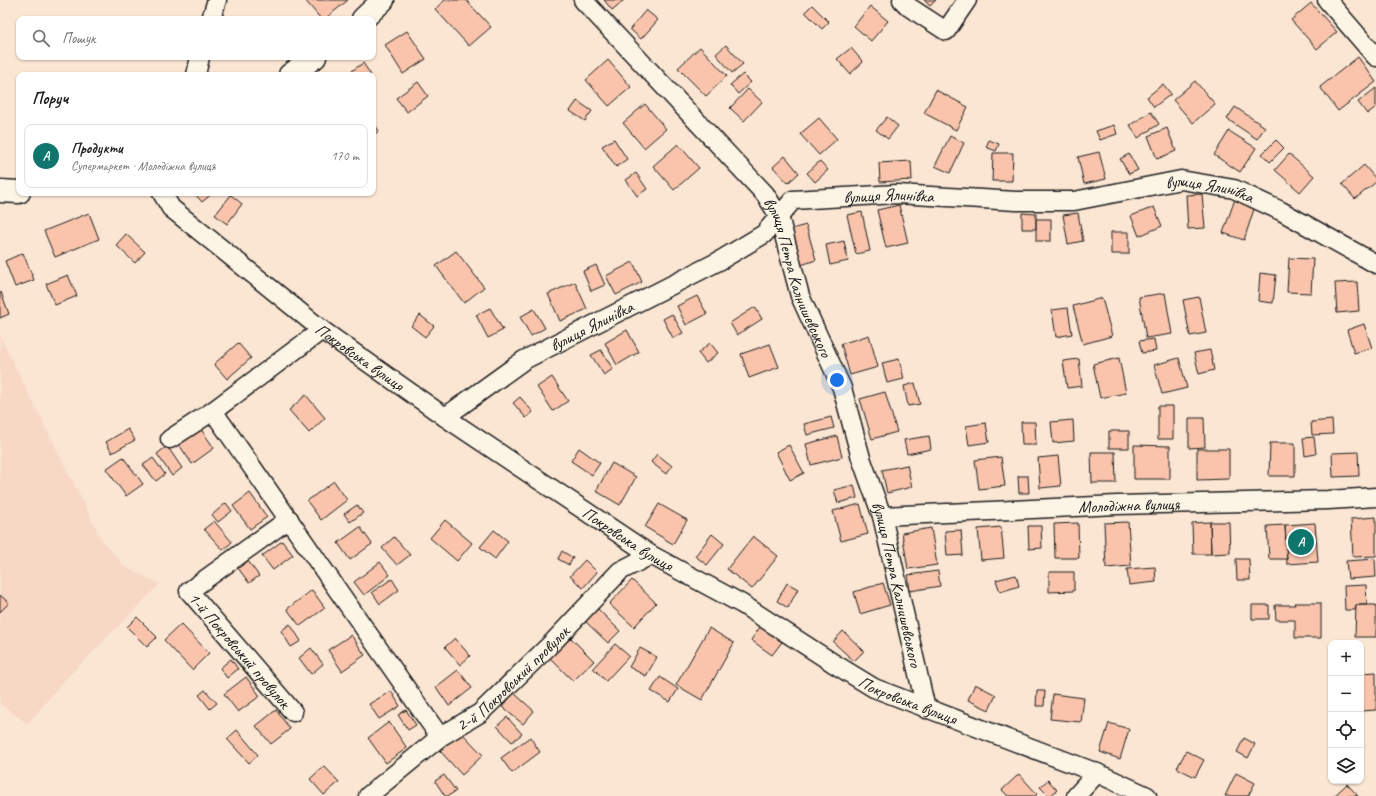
<!DOCTYPE html>
<html lang="uk">
<meta charset="utf-8">
<style>
:root{--surface:#fff;--page:#f2f2f2;--text:#222;--muted:#767676;--line:#e0e0e0;--accent:#0f766e}
body{margin:0;font-family:Caveat,sans-serif;background:var(--page);color:var(--text)}
.controls{position:absolute;right:12px;bottom:12px;display:grid;overflow:hidden;border-radius:8px;box-shadow:0 1px 3px #0004}
.controls button{width:36px;height:36px;display:grid;place-items:center;padding:0;border:0;border-bottom:1px solid var(--line);background:var(--surface);color:var(--text);font:20px sans-serif}
.you{position:absolute;left:837px;top:380px;width:14px;height:14px;margin:-10px;border:3px solid #fff;border-radius:50%;background:#1a73e8;box-shadow:0 0 0 6px #1a73e833}
.badge{display:grid;place-items:center;width:26px;height:26px;border-radius:50%;background:var(--accent);color:#fff;font-size:13px;font-weight:700}
.pin{position:absolute;translate:-50% -50%;border:2px solid #fff;box-shadow:0 1px 4px #0006}
.list{margin:0;padding:0;list-style:none}
h2{display:flex;justify-content:space-between;align-items:center;height:52px;margin:0;padding:0 16px;font-size:17px}
h2 small{font-size:13px;font-weight:400;color:var(--muted)}
.list li{display:grid;grid-template-columns:26px 1fr auto;gap:12px;align-items:center;box-sizing:border-box;height:64px;margin:0 8px 8px;padding:0 8px;border:1px solid var(--line);border-radius:8px}
.list b{display:block;font-size:15px;white-space:nowrap}
.list p{margin:0;font-size:13px;white-space:nowrap;color:var(--muted)}
.list em{font-size:13px;font-style:normal;color:var(--muted)}
.icon{flex:none;width:22px;height:22px;fill:none;stroke:currentColor;stroke-width:2;stroke-linecap:round;stroke-linejoin:round}
.map{position:relative;flex:none;width:1376px;height:796px;overflow:hidden}
.search{position:absolute;background:var(--surface);box-shadow:0 1px 3px #0004;left:16px;top:16px;width:360px;height:44px;display:flex;align-items:center;gap:10px;box-sizing:border-box;padding:0 14px;border-radius:8px;color:var(--muted);font-size:15px}
.panel{position:absolute;background:var(--surface);box-shadow:0 1px 3px #0004;left:16px;top:72px;width:360px;height:124px;border-radius:8px}
.map>svg:first-child{display:block}
</style>
<div class="map">
<svg width="1376" height="796" viewBox="0 0 1376 796">
<rect width="100%" height="100%" fill="#fbe6d4"/>
<filter id="ink" filterUnits="userSpaceOnUse"><feTurbulence type="fractalNoise" baseFrequency=".025" numOctaves="2"/><feDisplacementMap in="SourceGraphic" scale="8" xChannelSelector="R" yChannelSelector="G"/><feConvolveMatrix kernelMatrix="1 2 1 2 8 2 1 2 1" color-interpolation-filters="sRGB"/></filter>
<g filter="url(#ink)">
<path fill="#f6d8c5" d="M0,336L102,540L125,567L160,584L59,686L28,724L0,704Z"/>
<path fill="#f9c4ab" stroke="#1c1c1c" d="M305,0H348L325,19H321Z
M445,0H466L491,27L469,46L435,9Z
M604,0H624L612,10Z
M924,0H936L930,6Z
M1311,3L1337,32L1317,49L1291,20Z
M812,5L829,22L822,29L805,12Z
M870,6L888,21L871,41L854,26Z
M646,10L658,20L641,39L630,29Z
M407,31L426,59L403,74L385,45Z
M726,45L743,64L732,73L716,54Z
M700,47L727,76L706,96L678,68Z
M851,48L863,62L850,74L837,59Z
M1358,57L1376,82L1338,111L1320,87Z
M608,60L631,87L609,106L586,80Z
M363,63L371,75H346Z
M743,74L751,82L738,94L730,85Z
M1195,81L1215,104L1193,123L1173,100Z
M418,82L428,96L407,112L396,98Z
M1163,84L1171,94L1154,107L1147,97Z
M1376,88V107L1367,114L1358,102Z
M748,89L762,102L744,121L730,108Z
M936,90L968,107L956,130L924,113Z
M577,101L592,111L585,121L570,111Z
M645,104L666,129L644,148L623,123Z
M1235,107L1265,127L1257,139L1227,119Z
M1151,112L1159,124L1138,138L1130,125Z
M887,117L898,126L888,139L876,130Z
M819,118L837,139L819,155L800,134Z
M373,122L379,131L373,135Z
M1114,125L1117,134L1100,140L1096,131Z
M1167,128L1176,151L1157,159L1148,136Z
M1229,131L1256,148L1240,172L1214,155Z
M950,136L964,143L950,173L935,166Z
M614,139L627,159L616,167L602,146Z
M989,140L999,144L996,151L986,147Z
M1276,140L1284,148L1270,162L1262,154Z
M678,144L699,168L674,190L653,166Z
M1099,152L1106,179L1084,184L1078,157Z
M993,153H1013L1012,181H992Z
M1129,154L1138,170L1129,174L1120,159Z
M1289,154L1314,176L1300,192L1275,170Z
M785,156L799,173L788,183L773,167Z
M820,161L828,170L815,182L807,173Z
M911,161L912,180L880,182L879,163Z
M1364,165L1376,179V182L1355,199L1342,184Z
M636,173L647,189L637,196L626,180Z
M194,193H213L202,202Z
M1202,194L1205,228L1188,229L1186,195Z
M231,195L242,204L227,224L215,215Z
M1235,199L1255,206L1244,240L1223,233Z
M899,205L908,243L886,248L877,210Z
M1154,207L1162,226L1139,236L1131,216Z
M862,212L870,251L856,254L847,215Z
M89,213L99,239L55,257L44,231Z
M1022,213L1036,214V229H1022Z
M1078,213L1083,241L1068,244L1063,215Z
M1036,219H1051V241H1036Z
M806,225L816,260L798,266L788,230Z
M1111,232H1129V254H1111Z
M126,234L145,252L135,263L116,245Z
M844,241L848,261L830,265L826,245Z
M456,251L484,287L464,303L436,266Z
M23,253L34,280L15,287L5,261Z
M1289,258L1313,259L1311,293L1287,292Z
M633,262L642,282L616,295L606,276Z
M596,265L605,285L591,291L583,271Z
M1260,273L1276,275L1273,303L1258,301Z
M68,275L77,296L55,305L46,284Z
M575,282L587,309L560,321L548,294Z
M1357,282L1359,311L1337,313L1335,283Z
M1,292L9,314L0,318V293Z
M1165,293L1172,334L1146,338L1139,297Z
M697,296L707,314L686,325L677,306Z
M1199,297L1206,333L1190,336L1183,300Z
M1102,298L1112,336L1083,344L1073,306Z
M755,307L762,319L737,335L730,323Z
M490,308L503,330L488,338L476,315Z
M1068,308L1072,334L1056,337L1052,310Z
M534,309L545,328L531,336L520,317Z
M672,314L683,333L673,338L663,319Z
M420,315L434,326L425,337L411,326Z
M1364,324L1372,348L1354,353L1347,330Z
M627,330L639,352L617,365L605,343Z
M869,335L878,367L850,375L841,344Z
M1154,339L1156,351L1142,353L1139,341Z
M238,343L251,358L227,379L214,364Z
M710,343L718,353L706,363L698,353Z
M770,344L779,367L749,378L741,354Z
M601,350L613,369L604,375L591,355Z
M1210,350L1214,370L1199,374L1194,353Z
M1119,358L1126,393L1100,398L1093,364Z
M1179,358L1187,388L1162,394L1154,365Z
M899,359L904,379L887,383L882,363Z
M1079,359L1082,386L1067,388L1063,361Z
M552,377L568,401L553,411L537,387Z
M915,383L920,404L908,406L904,386Z
M885,392L897,432L872,439L860,399Z
M306,395L325,418L309,433L289,410Z
M520,397L533,412L526,418L513,403Z
M1158,406H1173V439H1158Z
M831,417L834,428L807,435L804,424Z
M1189,418H1204L1205,447L1189,448Z
M1073,420L1074,441L1053,443L1051,422Z
M1332,420L1333,434L1312,435L1311,422Z
M1021,422H1035L1036,445H1022Z
M986,423L989,442L969,445L966,426Z
M198,425L214,448L192,464L176,440Z
M128,429L135,440L112,453L106,442Z
M1109,431H1129V448H1109Z
M837,436L842,457L811,465L806,444Z
M929,436L931,449L907,454L904,440Z
M1314,437L1316,454L1305,456L1303,438Z
M1270,443H1295V476H1269Z
M789,445L804,473L790,480L776,452Z
M1134,445L1170,446V479H1134Z
M167,446L182,468L172,476L157,454Z
M579,448L600,463L592,475L571,461Z
M1197,449H1229V479L1197,480Z
M1091,452H1115L1116,483H1092Z
M1358,452L1359,476L1333,477L1332,453Z
M657,454L672,466L666,474L651,462Z
M1058,456L1061,486L1040,488L1038,458Z
M123,457L143,484L126,496L106,469Z
M1001,457L1005,486L979,489L975,460Z
M153,458L165,474L156,481L143,465Z
M612,463L636,477L620,505L596,491Z
M907,465L912,487L887,493L882,470Z
M1018,476H1028L1029,493H1019Z
M334,481L347,500L321,520L307,501Z
M854,485L857,498L838,503L834,490Z
M250,493L267,517L250,529L233,506Z
M226,503L232,511L218,522L212,515Z
M659,504L687,520L673,544L645,527Z
M860,504L868,534L841,541L833,511Z
M357,505L363,513L350,522L344,514Z
M1376,517V556L1353,557L1351,519Z
M445,520L472,543L457,561L430,538Z
M214,521L232,542L223,550L204,529Z
M1128,522L1131,566L1106,568L1104,523Z
M1210,522L1211,554H1193L1192,523Z
M1210,522H1229L1230,553L1211,554Z
M1078,523L1079,558H1055L1054,524Z
M1315,523L1318,562L1287,564L1285,525Z
M1285,525L1287,559H1269L1267,526Z
M1028,526H1041L1042,548L1029,549Z
M360,527L372,544L350,560L338,543Z
M1001,527L1004,558L981,560L978,529Z
M931,528L937,565L908,569L902,533Z
M494,530L508,541L495,559L480,547Z
M961,530L963,555L947,556L945,531Z
M712,534L724,544L707,565L695,556Z
M753,536L778,556L752,589L727,569Z
M394,537L410,555L397,565L382,548Z
M282,541L293,555L273,570L262,556Z
M562,551L573,558L569,565L558,559Z
M1236,559H1249L1250,580H1237Z
M1375,559L1376,577L1348,579L1346,561Z
M585,560L597,572L583,588L570,576Z
M248,561L259,576L249,583L238,568Z
M380,562L390,575L364,595L354,582Z
M1155,567L1156,582L1129,585L1127,569Z
M938,571L940,586L910,591L908,575Z
M1049,572H1074V591L1049,592Z
M1016,575L1019,586L1000,592L996,580Z
M392,579L399,590L380,604L372,592Z
M632,580L656,603L634,627L609,604Z
M787,583L798,589L788,608L777,601Z
M883,583L890,605L860,614L854,592Z
M1366,585L1367,605H1356L1355,610H1345L1344,586Z
M312,590L325,608L300,626L287,609Z
M0,595L9,603L0,612Z
M1294,603H1321V638H1295V620H1276L1275,605H1295Z
M1252,605H1269V619H1252Z
M1356,605H1376V637H1355Z
M597,608L620,631L608,643L585,621Z
M137,617L157,637L147,647L127,627Z
M181,624L209,653L192,670L164,640Z
M290,624L301,641L291,647L281,631Z
M760,627L782,642L772,655L751,640Z
M709,628L734,643L702,700L676,685Z
M843,631L864,651L854,661L833,642Z
M351,635L365,655L342,671L328,650Z
M455,638L470,656L460,665L445,647Z
M571,638L594,661L573,681L550,658Z
M615,644L629,656L606,681L593,668Z
M311,648L323,664L311,674L299,658Z
M640,648L657,657L646,676L629,667Z
M231,659L238,669L227,678L220,668Z
M458,670L472,688L449,706L436,687Z
M1376,672V710L1361,711V673Z
M246,677L260,696L238,712L224,694Z
M660,677L678,689L670,702L651,691Z
M975,684L996,695L989,710L968,700Z
M205,690L217,703L210,709L199,695Z
M391,691L400,706L379,719L369,704Z
M1037,691H1045L1044,706H1036Z
M514,693L534,711L523,724L502,707Z
M1053,694L1084,698L1081,722L1050,719Z
M276,710L290,729L271,744L256,726Z
M406,710L416,725L408,730L398,715Z
M507,717L522,734L512,742L497,726Z
M389,722L407,748L386,763L368,738Z
M1109,723L1129,729L1120,759L1100,752Z
M237,730L258,755L249,763L227,739Z
M461,732L483,755L462,775L440,751Z
M530,737L540,752L512,773L501,758Z
M1244,738L1255,744L1248,758L1237,752Z
M1186,751L1204,760L1195,777L1177,768Z
M324,766L339,782L324,795L310,779Z
M1236,773L1255,783L1248,796H1225Z
M1019,774L1037,794L1035,796H1008L1002,790Z
M444,775L456,791L448,796H445L435,781Z
M1048,780L1057,790L1050,796H1049L1040,787Z
M1347,784L1358,796H1334Z"/>
<g fill="none" stroke-linecap="round" stroke-linejoin="round">
<defs>
<g id="street">
<path id="s1" d="M583,0L765,194L779,216L800,296L842,388L861,458L882,516L926,709"/>
<path d="M902,0L909,7L946,31L967,0"/>
<path d="M1327,0L1376,57"/>
<path d="M211,19L217,0"/>
<path d="M196,75L200,57"/>
<path id="s2" d="M162,193L171,208L322,330L445,417L651,555L742,604L833,663L874,688L1097,773L1147,796"/>
<path d="M213,411L440,737"/>
<path id="s3" d="M445,417L524,360L719,261L764,234L793,200L897,194L1016,201H1074L1181,180L1234,189L1281,211L1376,264"/>
<path d="M170,439L213,411L322,330"/>
<path id="s4" d="M882,516L1117,505L1328,500L1376,497"/>
<path id="s5" d="M289,519L189,591L293,712"/>
<path id="s6" d="M368,796L440,737L480,713L554,641L620,571L651,555"/>
<path d="M1076,796L1097,773"/>
</g>
<path id="secondary" d="M363,19L383,0
M290,75L315,57
M0,191L19,192"/>
</defs>
<use href="#street" stroke="#1c1c1c" stroke-width="21"/>
<use href="#secondary" stroke="#1c1c1c" stroke-width="25"/>
<use href="#street" stroke="#fcf5e5" stroke-width="18"/>
<use href="#secondary" stroke="#fcf5e5" stroke-width="22"/>
</g>
</g>
<g text-anchor="middle" stroke-width="4" stroke-linejoin="round" paint-order="stroke">
<g font-size="17" fill="#1c1c1c" stroke="#fcf5e5">
<text dy="6" stroke="none"><textPath href="#s3" startOffset="833">вулиця Ялинівка</textPath></text>
<text dy="6" stroke="none"><textPath href="#s3" startOffset="509">вулиця Ялинівка</textPath></text>
<text dy="6" stroke="none"><textPath href="#s1" startOffset="356">вулиця Петра Калнишевського</textPath></text>
<text dy="6" stroke="none"><textPath href="#s3" startOffset="173">вулиця Ялинівка</textPath></text>
<text dy="6" stroke="none"><textPath href="#s2" startOffset="258">Покровська вулиця</textPath></text>
<text dy="6" stroke="none"><textPath href="#s4" startOffset="247">Молодіжна вулиця</textPath></text>
<text dy="6" stroke="none"><textPath href="#s2" startOffset="582">Покровська вулиця</textPath></text>
<text dy="6" stroke="none"><textPath href="#s1" startOffset="680">вулиця Петра Калнишевського</textPath></text>
<text dy="6" stroke="none"><textPath href="#s5" startOffset="201">1-й Покровський провулок</textPath></text>
<text dy="6" stroke="none"><textPath href="#s6" startOffset="187">2-й Покровський провулок</textPath></text>
<text dy="6" stroke="none"><textPath href="#s2" startOffset="906">Покровська вулиця</textPath></text>
</g>
</g>
</svg>
<div class="controls">
<button>+</button>
<button>−</button>
<button><svg class="icon" aria-label="locate" viewBox="0 0 24 24"><circle cx="12" cy="12" r="6"/><path d="M12 2v4M12 18v4M2 12h4M18 12h4"/></svg></button>
<button><svg class="icon" aria-label="layers" viewBox="0 0 24 24"><path d="M12 4l9 5-9 5-9-5zM3 14l9 5 9-5"/></svg></button>
</div>
<div class="you"></div>
<div class="pin badge" style="left:1301px;top:542px">A</div>
<div class="search"><svg class="icon" aria-label="search" viewBox="0 0 24 24"><circle cx="10" cy="10" r="6"/><path d="M15 15l6 6"/></svg>Пошук</div>
<section class="panel">
<h2>Поруч<small></small></h2>
<ul class="list">
<li><span class="badge">A</span><div><b>Продукти</b><p>Супермаркет · Молодіжна вулиця</p></div><em>170 m</em></li>
</ul>
</section>
</div>
